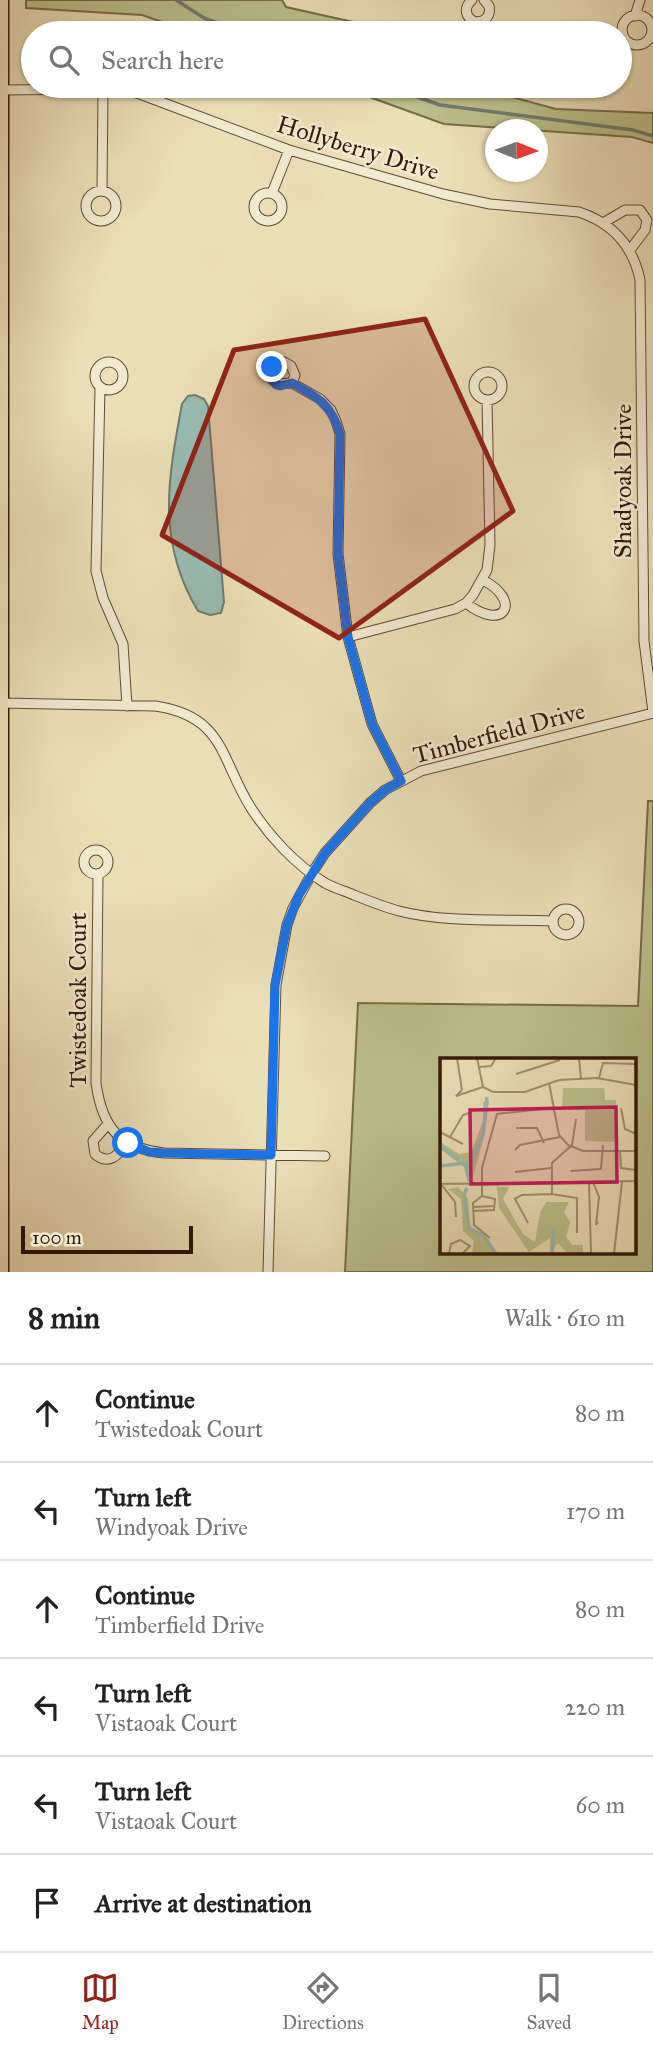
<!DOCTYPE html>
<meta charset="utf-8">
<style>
:root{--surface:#fff;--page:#f6f6f6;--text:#222;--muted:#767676;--line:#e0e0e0;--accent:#8f2418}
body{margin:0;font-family:"IM FELL Great Primer",serif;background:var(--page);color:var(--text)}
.compass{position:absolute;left:485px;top:119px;width:63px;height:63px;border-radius:50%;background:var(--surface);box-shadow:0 2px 5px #0004;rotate:91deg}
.scale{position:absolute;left:21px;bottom:18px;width:172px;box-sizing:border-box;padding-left:7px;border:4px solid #33190a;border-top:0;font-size:19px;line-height:24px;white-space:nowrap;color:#33190a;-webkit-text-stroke:5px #f2ead0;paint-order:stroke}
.stop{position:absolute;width:21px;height:21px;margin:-16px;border:5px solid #1a73e8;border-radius:50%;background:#fff}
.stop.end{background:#1a73e8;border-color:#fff;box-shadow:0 2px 7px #0008}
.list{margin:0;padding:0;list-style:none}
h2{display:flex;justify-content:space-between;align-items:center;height:91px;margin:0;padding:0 28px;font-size:30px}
h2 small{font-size:23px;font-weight:400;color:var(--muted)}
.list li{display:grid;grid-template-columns:46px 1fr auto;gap:21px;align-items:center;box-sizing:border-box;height:98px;padding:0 28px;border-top:2px solid var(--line)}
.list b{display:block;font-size:26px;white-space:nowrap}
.list p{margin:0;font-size:23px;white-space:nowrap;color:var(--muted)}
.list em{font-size:23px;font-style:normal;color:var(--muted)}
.icon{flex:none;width:38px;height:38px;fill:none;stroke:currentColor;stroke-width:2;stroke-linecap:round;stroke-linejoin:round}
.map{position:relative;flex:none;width:653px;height:1272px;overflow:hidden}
.search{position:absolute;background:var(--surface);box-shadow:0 2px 5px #0004;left:21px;right:21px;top:21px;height:77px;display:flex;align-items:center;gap:18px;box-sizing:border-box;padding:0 24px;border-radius:38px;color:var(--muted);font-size:26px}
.sheet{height:679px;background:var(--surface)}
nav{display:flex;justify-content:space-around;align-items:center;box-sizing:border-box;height:98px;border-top:2px solid var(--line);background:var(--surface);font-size:19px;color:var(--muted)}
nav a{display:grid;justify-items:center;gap:4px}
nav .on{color:var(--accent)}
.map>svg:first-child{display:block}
</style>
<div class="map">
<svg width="653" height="1272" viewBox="0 0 653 1272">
<rect width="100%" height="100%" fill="#ebdfb7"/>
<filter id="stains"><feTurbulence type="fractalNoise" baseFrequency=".00286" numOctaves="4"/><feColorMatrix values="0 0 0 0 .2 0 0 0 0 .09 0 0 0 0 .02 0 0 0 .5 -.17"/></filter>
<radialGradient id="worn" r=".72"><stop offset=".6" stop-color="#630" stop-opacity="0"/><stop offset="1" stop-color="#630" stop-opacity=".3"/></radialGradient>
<path fill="#bcc08b" stroke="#786c4a" stroke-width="2" fill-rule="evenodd" d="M26,0H282L286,7L362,24L376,33H194L142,15L26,8Z
M339,86H471L556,109L653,113V143L632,137L444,124Z
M648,801H653V1272H345L358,1003L638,1006ZM634,1060V1253H441V1060Z"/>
<path fill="#99bcb3" stroke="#707b6f" stroke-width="2" d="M195,395L204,399L208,406L224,602L221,613L210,615L198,611C156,541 168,479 182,404L188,396Z"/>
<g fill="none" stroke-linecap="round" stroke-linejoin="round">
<path stroke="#707b6f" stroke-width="3.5" d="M176,0L204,18L245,33
M386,86L440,105L633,130L653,136"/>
<defs>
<path id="minor" d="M472,0C463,8 465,18 476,22C486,22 491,15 489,6L484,0
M622 30a15 15 0 1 1 30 0a15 15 0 1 1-30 0Z
M635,16L640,0
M1,90L103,89L137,93L289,150L443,194L490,204L579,212C612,223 633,246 640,280L644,641L653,712
M102,191L103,89
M86 206a15 15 0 1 1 30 0a15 15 0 1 1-30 0Z
M254 207a14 14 0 1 1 28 0a14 14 0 1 1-28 0Z
M272,193L289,150
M603,223L625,210H640L647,220L645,230L630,250
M95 376a14 14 0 1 1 28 0a14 14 0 1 1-28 0Z
M474 386a14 14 0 1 1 28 0a14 14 0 1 1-28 0Z
M292,383L295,375L291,366L284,362L272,367V379L277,384L292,383L320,399L331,410L336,421L340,434L338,554L348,637L372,724L401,781
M100,387L96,571L103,598L123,644L127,706
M466,603C504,633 523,601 483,580
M348,637L455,609L466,603L473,595L487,570L490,545L487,400
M0,703L155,706C225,716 220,759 251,808C269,836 296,865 325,883C334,888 345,891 354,895C369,901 384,907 399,911C445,923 505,919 553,921
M84 862a12 12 0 1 1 24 0a12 12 0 1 1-24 0Z
M98,874L96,1083C102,1127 119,1148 164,1153L325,1156
M553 922a13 13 0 1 1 26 0a13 13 0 1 1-26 0Z
M108,1124L93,1141L95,1154C109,1166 118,1155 128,1143
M268,1272L276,985L287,925L293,908L312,873L325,853L370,803L385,790L421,771L653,713"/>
<path id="primary" d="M1,0V1272"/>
</defs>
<use href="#minor" stroke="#614a35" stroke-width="11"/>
<use href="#primary" stroke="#33190a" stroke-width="17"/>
<use href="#minor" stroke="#f2ead0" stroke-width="9"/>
<use href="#primary" stroke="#ebdfb7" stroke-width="14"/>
</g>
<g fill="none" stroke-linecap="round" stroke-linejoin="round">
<path stroke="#1a73e8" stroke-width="9" d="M128,1143L149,1152L164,1153L271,1155L275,985L287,925L299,895L325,853L370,803L385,790L401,781L372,724L348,637L338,554L340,434C331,404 319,398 292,383L280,386C271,382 270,376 272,367"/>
</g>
<path fill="#8f2418" fill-opacity="0.2" stroke="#8f2418" stroke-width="5" stroke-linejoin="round" d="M425,319L513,511L339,638L162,535L234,350Z"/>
<g text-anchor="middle" stroke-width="5" stroke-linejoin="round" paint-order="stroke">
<g font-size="24" fill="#33190a" stroke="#f2ead0">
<text transform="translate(358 148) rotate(17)" y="8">Hollyberry Drive</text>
<text transform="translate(623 481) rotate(-90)" y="8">Shadyoak Drive</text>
<text transform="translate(499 733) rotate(-15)" y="8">Timberfield Drive</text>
<text transform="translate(78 1000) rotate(-90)" y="8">Twistedoak Court</text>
</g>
</g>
<g transform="translate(440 1058)">
<rect width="196" height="196" fill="#ebdfb7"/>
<path d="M123,30H164L165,42H176V84L145,83V52L122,51ZM49,43L45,75L32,123H28V112L0,91V84L19,96L31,94L43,63V44ZM18,129L28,140L30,170L45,176L58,196H32L34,183L23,173L21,141L8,131ZM57,129H69L63,141L83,176L95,184L100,155L106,144H129L124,154L130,164L126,179L132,187H143V196L126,194L118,185L110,196V180L89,194L59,150Z" fill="#bcc08b"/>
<path fill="none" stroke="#99bcb3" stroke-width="3.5" d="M0,88L19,102M0,108L25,105L29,123M29,110L43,76L47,39M27,130L24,137L29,170L44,178L56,196M112,196L114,171"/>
<path fill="none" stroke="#a19072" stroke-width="2" d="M17,0L22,32M37,0L43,29M139,0L141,21M39,9L51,8L56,0M76,16L120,2M159,20L163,5L196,6M109,25L119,77L128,87L143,93H196M43,29L53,34H85L119,22L157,20L196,27M22,32L16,38L43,29M181,50L185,71L196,76M76,70H97L104,85M0,74L23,86M10,79L23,57L32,54M75,92L80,87L120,79M180,93L181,110L196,112M131,113L161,111L163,87M75,114L111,110M149,124L151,196M153,124L159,139L156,167L158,164M0,126L196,123M1,126L15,144L16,159M112,136L137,140V175M42,138V110L57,56L112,50M33,149L55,148M33,153L54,152L55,141L42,138L33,145L34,167L50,180M88,165L75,141L82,137L112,136V105L132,87L136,61M9,196L11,186L20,182L30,188L22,196M174,196L182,124"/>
<path fill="#c2185b" fill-opacity="0.15" stroke="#c2185b" stroke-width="3.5" d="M176,49L177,124L31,126L30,52Z"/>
<rect width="196" height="196" fill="none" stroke="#33190a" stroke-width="3.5"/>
</g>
<rect width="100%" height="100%" filter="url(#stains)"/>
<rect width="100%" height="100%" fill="url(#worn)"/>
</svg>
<svg class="compass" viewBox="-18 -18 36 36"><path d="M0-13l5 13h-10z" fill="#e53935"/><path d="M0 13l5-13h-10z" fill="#767676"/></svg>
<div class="scale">100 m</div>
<div class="stop" style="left:128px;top:1143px"></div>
<div class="stop end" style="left:272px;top:367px"></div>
<div class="search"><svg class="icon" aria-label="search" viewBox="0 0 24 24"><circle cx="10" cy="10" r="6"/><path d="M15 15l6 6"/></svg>Search here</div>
</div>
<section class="sheet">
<h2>8 min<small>Walk · 610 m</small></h2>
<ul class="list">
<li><svg class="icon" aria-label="ahead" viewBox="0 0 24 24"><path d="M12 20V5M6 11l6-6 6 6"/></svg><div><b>Continue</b><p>Twistedoak Court</p></div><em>80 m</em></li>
<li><svg class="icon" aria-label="left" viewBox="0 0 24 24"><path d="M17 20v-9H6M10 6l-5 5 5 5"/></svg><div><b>Turn left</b><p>Windyoak Drive</p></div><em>170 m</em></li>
<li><svg class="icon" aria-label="ahead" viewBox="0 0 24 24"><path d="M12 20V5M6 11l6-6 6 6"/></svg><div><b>Continue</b><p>Timberfield Drive</p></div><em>80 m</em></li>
<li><svg class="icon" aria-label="left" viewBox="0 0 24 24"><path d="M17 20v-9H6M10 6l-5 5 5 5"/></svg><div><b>Turn left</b><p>Vistaoak Court</p></div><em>220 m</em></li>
<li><svg class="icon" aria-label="left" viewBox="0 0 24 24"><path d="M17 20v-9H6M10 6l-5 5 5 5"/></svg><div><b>Turn left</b><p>Vistaoak Court</p></div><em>60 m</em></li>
<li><svg class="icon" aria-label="arrive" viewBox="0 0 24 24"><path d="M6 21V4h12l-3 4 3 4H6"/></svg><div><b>Arrive at destination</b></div></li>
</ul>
</section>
<nav>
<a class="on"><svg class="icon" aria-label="map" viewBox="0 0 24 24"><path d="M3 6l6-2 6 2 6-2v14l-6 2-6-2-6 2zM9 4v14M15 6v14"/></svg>Map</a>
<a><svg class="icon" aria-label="directions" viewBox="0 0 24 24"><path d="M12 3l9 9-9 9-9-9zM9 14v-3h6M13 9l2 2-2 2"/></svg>Directions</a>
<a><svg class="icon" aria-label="saved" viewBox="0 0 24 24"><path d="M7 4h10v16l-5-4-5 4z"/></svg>Saved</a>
</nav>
